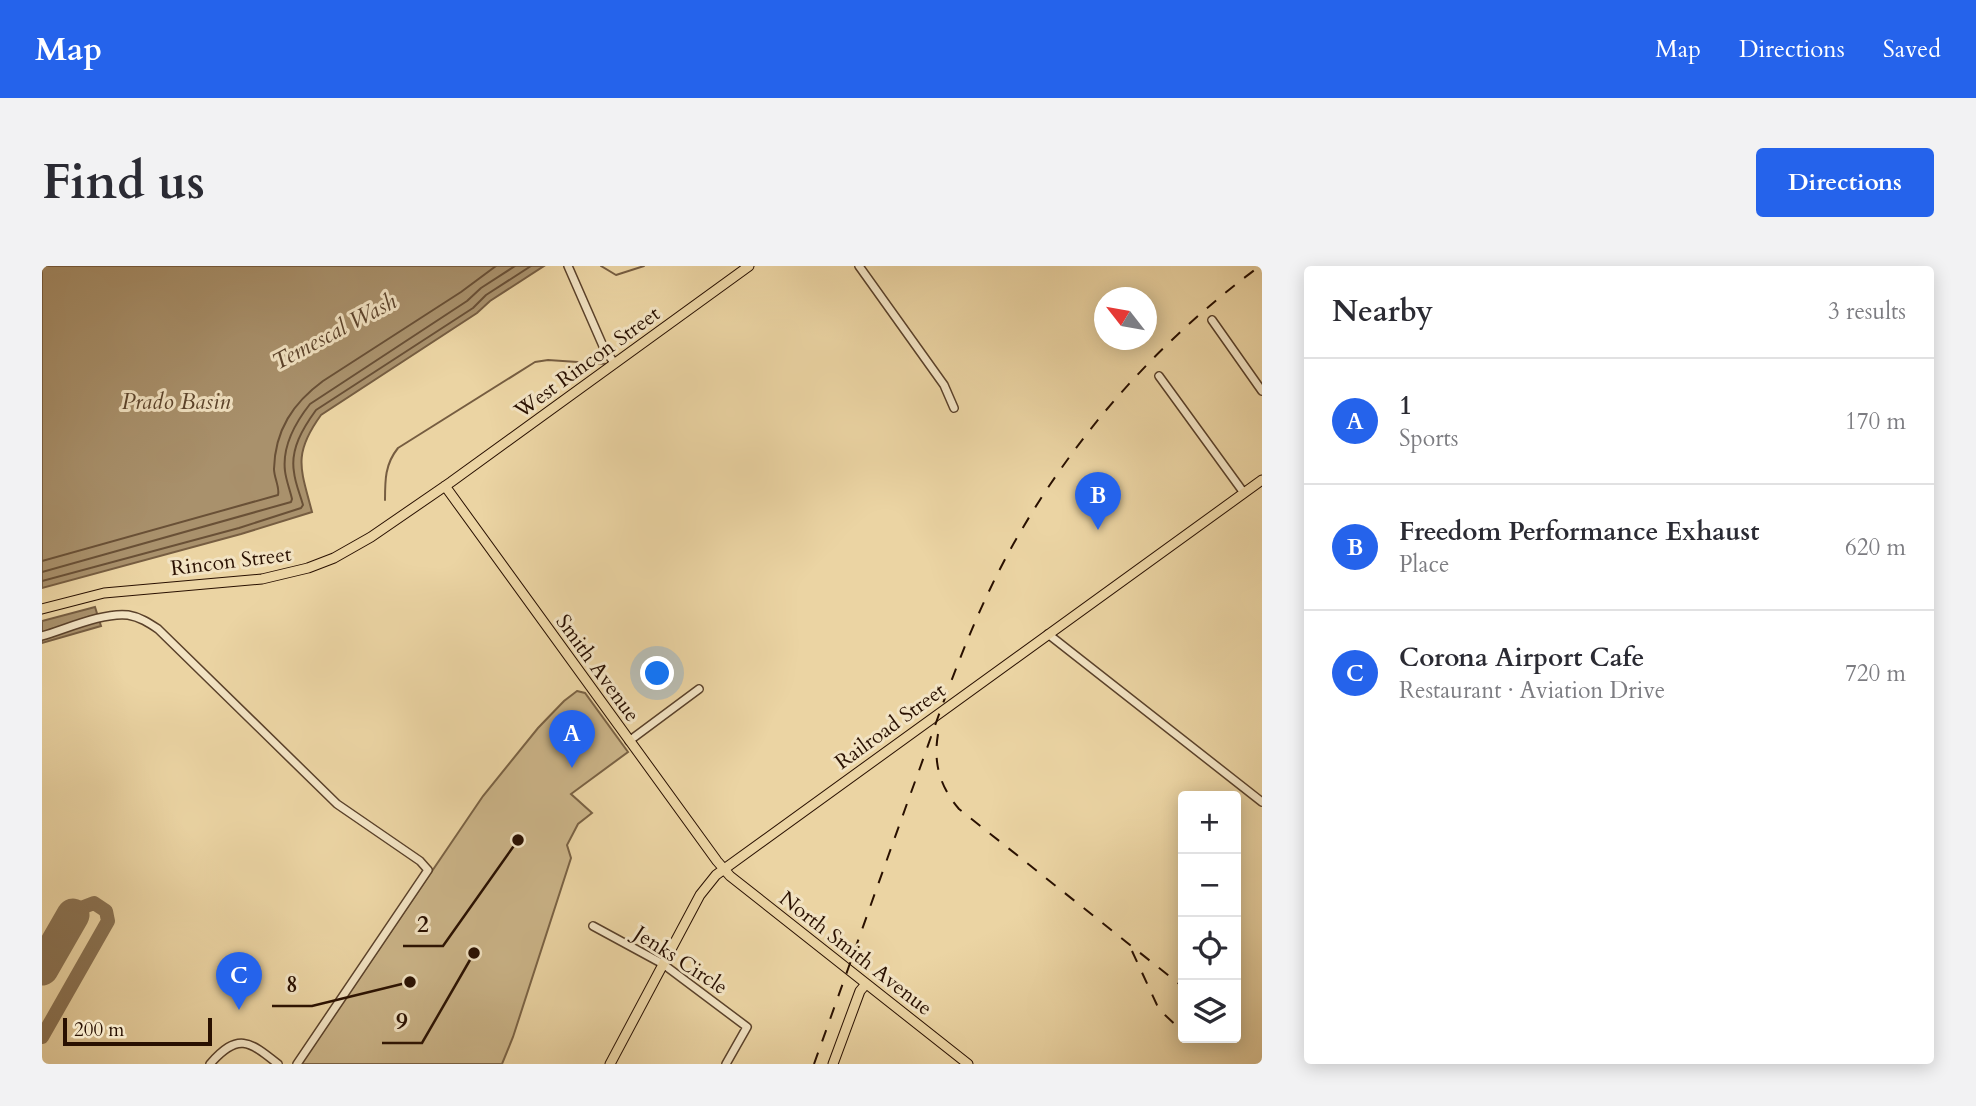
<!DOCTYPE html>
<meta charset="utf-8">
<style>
:root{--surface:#fff;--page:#f2f2f3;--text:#2b2b33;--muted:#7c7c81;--line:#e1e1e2;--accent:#2563eb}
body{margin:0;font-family:Cardo,serif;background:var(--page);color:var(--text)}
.controls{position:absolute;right:21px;bottom:21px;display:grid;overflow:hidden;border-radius:7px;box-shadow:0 4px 18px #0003}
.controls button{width:63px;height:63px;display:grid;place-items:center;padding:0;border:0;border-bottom:2px solid var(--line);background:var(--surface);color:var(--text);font:35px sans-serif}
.compass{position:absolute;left:1052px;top:21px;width:63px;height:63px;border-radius:50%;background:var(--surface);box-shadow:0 4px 18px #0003;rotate:301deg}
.scale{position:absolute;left:21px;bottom:18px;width:149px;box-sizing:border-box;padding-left:7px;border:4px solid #291001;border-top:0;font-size:19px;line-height:24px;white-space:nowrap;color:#291001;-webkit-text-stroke:5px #f2e3c3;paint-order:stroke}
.you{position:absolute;left:616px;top:408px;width:24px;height:24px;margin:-18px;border:5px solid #fff;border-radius:50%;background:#1a73e8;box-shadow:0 0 0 10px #1a73e833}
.badge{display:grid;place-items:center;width:46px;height:46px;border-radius:50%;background:var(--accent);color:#fff;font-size:23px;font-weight:700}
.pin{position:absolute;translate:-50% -58px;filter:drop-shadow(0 2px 4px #0008)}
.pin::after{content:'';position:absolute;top:37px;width:24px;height:21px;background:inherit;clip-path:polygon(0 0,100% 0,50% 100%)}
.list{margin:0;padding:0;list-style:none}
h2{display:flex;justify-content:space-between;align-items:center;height:91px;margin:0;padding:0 28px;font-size:30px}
h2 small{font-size:23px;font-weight:400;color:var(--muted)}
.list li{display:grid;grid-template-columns:46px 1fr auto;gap:21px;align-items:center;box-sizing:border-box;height:126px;padding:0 28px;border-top:2px solid var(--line)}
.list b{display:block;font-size:26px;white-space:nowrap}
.list p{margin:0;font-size:23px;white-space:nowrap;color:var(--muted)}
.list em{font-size:23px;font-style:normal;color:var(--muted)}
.icon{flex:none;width:38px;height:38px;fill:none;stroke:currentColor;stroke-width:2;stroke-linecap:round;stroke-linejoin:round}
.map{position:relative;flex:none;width:1220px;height:798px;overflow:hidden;border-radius:7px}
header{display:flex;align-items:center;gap:42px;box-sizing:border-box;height:98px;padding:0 35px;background:var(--accent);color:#fff}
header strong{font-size:33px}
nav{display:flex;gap:38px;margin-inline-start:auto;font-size:24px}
.intro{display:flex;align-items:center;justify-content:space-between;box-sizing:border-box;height:168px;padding:0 42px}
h1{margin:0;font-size:49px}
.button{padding:18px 32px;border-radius:7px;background:var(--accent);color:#fff;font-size:24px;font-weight:700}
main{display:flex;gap:42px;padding:0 42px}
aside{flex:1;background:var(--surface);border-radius:7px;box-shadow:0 4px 18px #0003}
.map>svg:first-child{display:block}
</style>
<header>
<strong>Map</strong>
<nav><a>Map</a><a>Directions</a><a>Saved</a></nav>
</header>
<div class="intro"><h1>Find us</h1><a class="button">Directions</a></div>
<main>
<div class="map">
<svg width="1220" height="798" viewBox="0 0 1220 798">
<rect width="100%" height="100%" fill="#ebd4a3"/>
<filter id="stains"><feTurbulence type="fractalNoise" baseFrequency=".00286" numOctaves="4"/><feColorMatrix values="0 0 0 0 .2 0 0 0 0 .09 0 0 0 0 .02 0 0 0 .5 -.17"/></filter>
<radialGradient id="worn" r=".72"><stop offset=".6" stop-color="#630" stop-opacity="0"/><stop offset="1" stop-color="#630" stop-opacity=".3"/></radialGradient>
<path fill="#cab387" stroke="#7a6244" stroke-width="2" d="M535,425L543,427L586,486L529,528L550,547L536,558L525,579L529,592L471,771L460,798H259L441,530L496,462L522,435Z"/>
<path fill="#a9916c" stroke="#765d41" stroke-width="2" d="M0,0H502L448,35L435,47L279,149C250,189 259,203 270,246L199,268L0,322Z
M53,341L59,360L0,377V355Z"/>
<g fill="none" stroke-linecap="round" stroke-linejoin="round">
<path stroke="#695036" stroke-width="2" d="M0,295L236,229C238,221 232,212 232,203C233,164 251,137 281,115L419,26L454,0
M0,306L249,236L250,233C248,224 244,214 243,205C240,180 253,157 268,138L425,35L439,22L473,0
M0,315L197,262L259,242L261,239C258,228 253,217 252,206C248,183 261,162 274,144L431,42L444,29L489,0"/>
<path stroke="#765d41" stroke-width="2" d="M559,0L574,9L602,0
M343,234C343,214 343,198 356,182L493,96L506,94L565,98"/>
<path stroke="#8a7252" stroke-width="14" d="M0,771L66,655L64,645L52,637L39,642L31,649"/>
<path stroke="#8a7252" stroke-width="33" d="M0,703L31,649"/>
<defs>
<path id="minor" d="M526,0L561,80L572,97
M817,0L902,119L912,142
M1170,54L1220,125
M1117,110L1202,227
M1006,368L1220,536
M0,370C24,363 62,346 86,349C98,351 107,357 116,363L295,538L378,595L386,604L255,798
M587,475L657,423
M551,660L621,698L705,761L684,798
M168,798C196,766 207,775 236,798"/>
<path id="major" d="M403,220L675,595L688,610L926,798
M0,343L62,327L220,313L266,302L292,292L329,271L409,216L707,0
M568,798L658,629L674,609L1220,214
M791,798L818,725L824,718"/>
</defs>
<use href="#minor" stroke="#5a412a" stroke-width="10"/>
<use href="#major" stroke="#291001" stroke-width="11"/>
<use href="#minor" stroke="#f2e3c3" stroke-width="7"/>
<use href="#major" stroke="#ebd4a3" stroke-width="9"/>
<path stroke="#291001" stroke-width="2" stroke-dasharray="12 12" stroke-linecap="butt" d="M896,468C891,497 898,521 917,543L1141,721
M1090,685L1115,739L1123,749L1141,766
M772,798C808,698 843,598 879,499C907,420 934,342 976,270C1037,164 1120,72 1218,0"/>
</g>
<g text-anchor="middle" stroke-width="6" stroke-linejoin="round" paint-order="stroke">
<g font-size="21" fill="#291001" stroke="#f2e3c3">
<text transform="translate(545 96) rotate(-36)" y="7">West Rincon Street</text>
<text transform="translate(189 295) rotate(-7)" y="7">Rincon Street</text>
<text transform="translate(556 402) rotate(54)" y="7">Smith Avenue</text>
<text transform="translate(848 460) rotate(-36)" y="7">Railroad Street</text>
<text transform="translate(814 687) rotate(38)" y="7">North Smith Avenue</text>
<text transform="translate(639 694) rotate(33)" y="7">Jenks Circle</text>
</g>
<g font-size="23" font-style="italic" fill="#5c442c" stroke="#f2e3c3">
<text transform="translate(292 65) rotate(-28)" y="8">Temescal Wash</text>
<text x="134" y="143">Prado Basin</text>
</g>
</g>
<path fill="none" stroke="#291001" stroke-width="2.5" d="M476 574L401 680H361M368 716L270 740H230M432 687L380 777H340"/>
<g fill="#291001" stroke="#f2e3c3" stroke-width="2.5">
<circle cx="476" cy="574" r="7"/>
<circle cx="368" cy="716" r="7"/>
<circle cx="432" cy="687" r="7"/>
</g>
<g font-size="23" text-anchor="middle" font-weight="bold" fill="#291001" stroke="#f2e3c3" stroke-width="6" stroke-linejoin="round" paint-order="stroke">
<text x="381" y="666">2</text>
<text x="250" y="726">8</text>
<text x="360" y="763">9</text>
</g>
<rect width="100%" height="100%" filter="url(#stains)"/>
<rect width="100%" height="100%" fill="url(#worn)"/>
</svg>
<div class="controls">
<button>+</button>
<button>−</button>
<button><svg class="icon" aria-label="locate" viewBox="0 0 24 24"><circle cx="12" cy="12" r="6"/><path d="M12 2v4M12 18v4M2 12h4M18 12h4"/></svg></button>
<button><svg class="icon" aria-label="layers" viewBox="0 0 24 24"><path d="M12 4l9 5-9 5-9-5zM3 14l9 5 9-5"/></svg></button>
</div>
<svg class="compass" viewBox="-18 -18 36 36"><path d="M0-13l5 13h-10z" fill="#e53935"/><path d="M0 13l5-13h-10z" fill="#7c7c81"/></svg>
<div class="scale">200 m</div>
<div class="you"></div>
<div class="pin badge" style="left:530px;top:502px">A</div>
<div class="pin badge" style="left:1056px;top:264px">B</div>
<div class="pin badge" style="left:197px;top:744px">C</div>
</div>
<aside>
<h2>Nearby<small>3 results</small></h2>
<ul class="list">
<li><span class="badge">A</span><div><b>1</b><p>Sports</p></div><em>170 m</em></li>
<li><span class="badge">B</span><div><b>Freedom Performance Exhaust</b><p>Place</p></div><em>620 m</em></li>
<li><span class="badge">C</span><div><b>Corona Airport Cafe</b><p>Restaurant · Aviation Drive</p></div><em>720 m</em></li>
</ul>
</aside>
</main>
